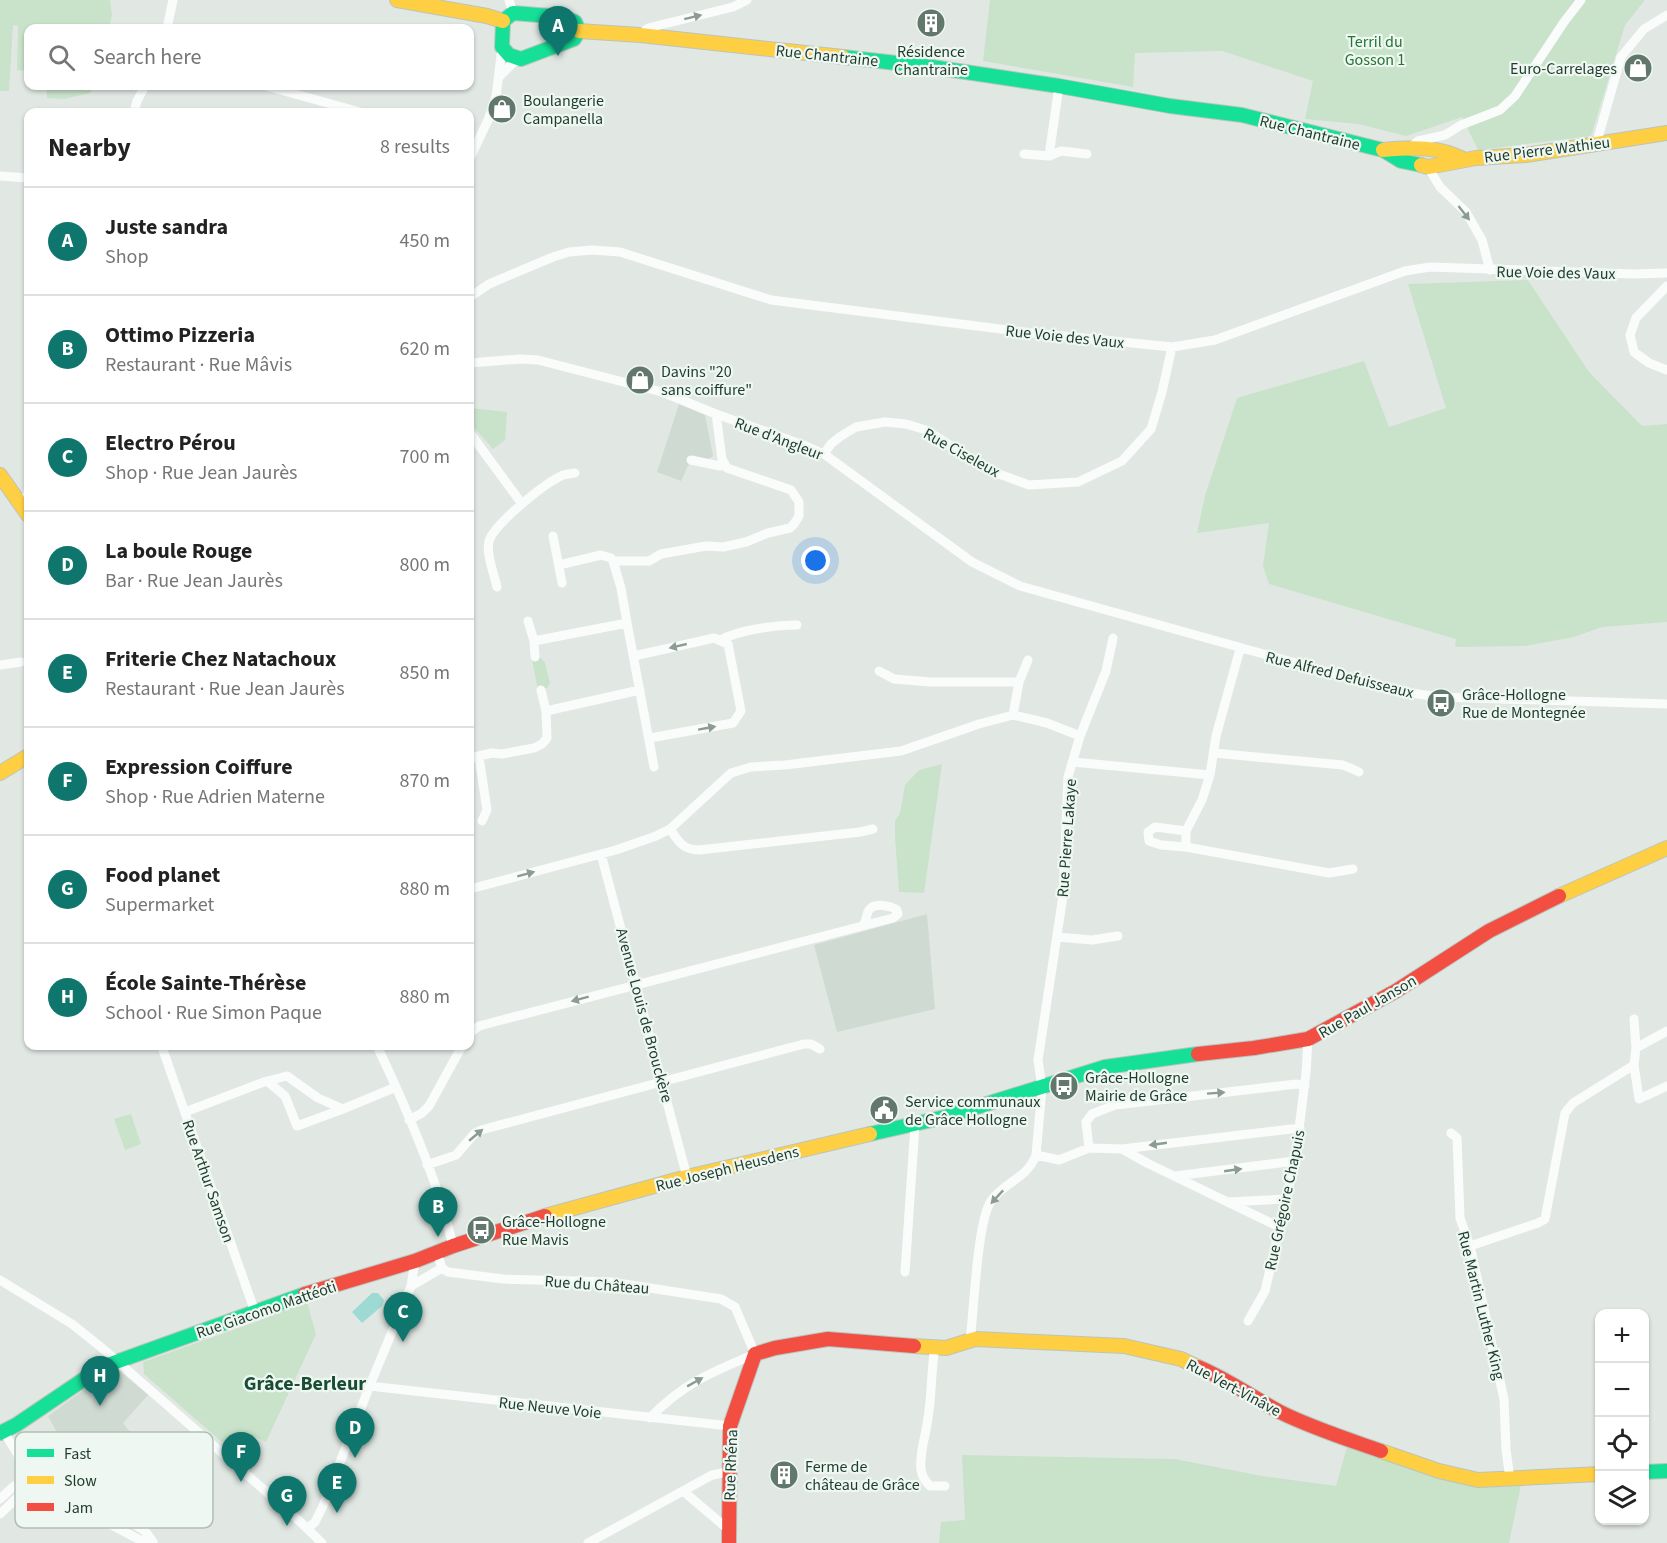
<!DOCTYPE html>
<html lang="en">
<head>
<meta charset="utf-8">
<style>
  body { margin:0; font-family:"Source Sans 3",sans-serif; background:#f2f2f2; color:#222 }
  .controls { position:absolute; right:18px; bottom:18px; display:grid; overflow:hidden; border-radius:12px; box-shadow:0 2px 4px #0004 }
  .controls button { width:54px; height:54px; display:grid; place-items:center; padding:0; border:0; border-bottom:2px solid #e0e0e0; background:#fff; color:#222; font:30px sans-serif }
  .you { position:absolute; left:816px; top:561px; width:21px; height:21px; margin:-15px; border:4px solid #fff; border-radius:50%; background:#1a73e8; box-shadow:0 0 0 9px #1a73e833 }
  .badge { display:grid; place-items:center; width:39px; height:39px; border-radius:50%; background:#0f766e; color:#fff; font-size:20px; font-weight:700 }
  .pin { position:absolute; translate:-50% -50px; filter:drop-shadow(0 2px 3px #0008) }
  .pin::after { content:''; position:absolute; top:32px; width:21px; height:18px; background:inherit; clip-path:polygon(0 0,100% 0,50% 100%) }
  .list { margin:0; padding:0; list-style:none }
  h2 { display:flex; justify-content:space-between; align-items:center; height:78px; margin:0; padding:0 24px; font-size:26px }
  h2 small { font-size:20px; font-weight:400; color:#767676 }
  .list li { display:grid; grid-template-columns:39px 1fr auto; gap:18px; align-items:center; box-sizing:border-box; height:108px; padding:0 24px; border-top:2px solid #e0e0e0 }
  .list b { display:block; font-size:22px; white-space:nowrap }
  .list p { margin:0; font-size:20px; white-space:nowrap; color:#767676 }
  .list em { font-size:20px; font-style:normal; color:#767676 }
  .icon { flex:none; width:33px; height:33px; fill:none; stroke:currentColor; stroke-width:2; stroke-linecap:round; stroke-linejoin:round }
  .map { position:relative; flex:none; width:1667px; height:1543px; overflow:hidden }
  .search { position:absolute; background:#fff; box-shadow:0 2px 4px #0004; left:24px; top:24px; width:450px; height:66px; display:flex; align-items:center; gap:15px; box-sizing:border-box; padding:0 21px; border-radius:12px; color:#767676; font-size:22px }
  .panel { position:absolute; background:#fff; box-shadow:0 2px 4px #0004; left:24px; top:108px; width:450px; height:942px; border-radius:12px }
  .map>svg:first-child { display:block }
</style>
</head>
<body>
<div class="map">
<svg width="1667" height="1543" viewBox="0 0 1667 1543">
  <rect width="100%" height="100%" fill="#e1e8e3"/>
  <path fill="#cedad2" d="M679,404l26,11 8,41 -8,5 -13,-4 -11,24 -24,-9z
    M927,914l8,95 -98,23 -23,-87z
    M115,1367l33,28 -25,28 7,9 -24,24 -45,-16 -13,-24z"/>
  <path fill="#c9e2ca" d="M0,0h110l2,15 -3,13h-81v43l-11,-1 1,-44 -5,-1 -4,66h-9z
    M990,0h655l-20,25 -34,111 -113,14 -16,-33 -56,19 -48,-12 -53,-5 8,-38 -91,-30 -87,2 -2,34 -150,-26z
    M46,86h47l-3,7 -26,6 -17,-1z
    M1528,280l61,92 53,54 25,-2v198l-65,5 -28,10 -49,9 -70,1 1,-8 -187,-55 -6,-18 6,-43 -72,10 8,-37 32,-98 127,-37 25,66 57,-19 -38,-124z
    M470,408l37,4 -2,28 -12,9 -23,-26z
    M541,658l4,5 5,20 -3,5 -9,2 -6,-30z
    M942,764l-18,129 -25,-1 -4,-54v-17l5,-8 5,-28 14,-15z
    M131,1114l10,30 -16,6 -11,-31z
    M307,1302l9,32 -50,108 -19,-9 -15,18 -88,-77 -1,-12 118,-42 33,-16z
    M1347,1447l91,26 72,8 11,4 -12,58h-570l2,-21 24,-2 -3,-65 213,4 87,17 74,10z"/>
  <path fill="#9edad4" d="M372,1293h6l6,7 -2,6 -20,17 -10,-11z"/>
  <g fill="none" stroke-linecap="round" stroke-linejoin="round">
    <g stroke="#bac5be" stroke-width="16">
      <path id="fast" d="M513,13l50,4 12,5 4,9 -5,8 -53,20 -12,-4 -7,-8 1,-26z
        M843,57l89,10 127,19 111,20 72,9 141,35 18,11 20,4
        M870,1134l75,-17 160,-50 93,-13
        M0,1433l16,-8 86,-58 203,-73
        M1644,1472l23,-1"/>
    </g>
    <g stroke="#bac5be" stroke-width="16">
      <path id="slow" d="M397,0l90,16 16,5
        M579,31l61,4 203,22
        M1383,150c28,-3 57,-4 82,10
        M1421,165l7,2 48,-9 50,-3 141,-22
        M0,475l28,40
        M0,773l28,-17
        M1559,896l108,-48
        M545,1216l142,-39 183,-43
        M914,1346l32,2 29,-9 149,7 57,13 17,8
        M1381,1451l58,20 39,9 122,-6"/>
    </g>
    <g stroke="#bac5be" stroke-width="16">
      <path id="jam" d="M1198,1054l56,-6 54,-9 88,-48 93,-60 70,-35
        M305,1294l110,-33 38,-15 92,-30
        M1198,1367c29,12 54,30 82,45 32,16 67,27 101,39
        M729,1543l1,-117 25,-72 20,-6 53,-9 86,7"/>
    </g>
    <path stroke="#fafcfb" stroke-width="9" d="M509,0l4,13
      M167,28l6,-28
      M640,35l8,-7 85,-21 14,-7
      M499,77l14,-14 8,-4
      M266,86l94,26
      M134,112l3,-11 8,-15
      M1596,145l25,-88 23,-28 23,-14
      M1411,147l7,-6 27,-6 16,-10 39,-15 15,-14 49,-74 17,-22
      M1024,154l25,2 10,-70
      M1049,156l12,-5 26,3
      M470,158l18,-38 8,-23 6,-50
      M1428,167l12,20 26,25 16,28 8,30
      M0,176l28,2
      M1667,286l-31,32 -6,17 4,17 15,11 18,7
      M470,297l19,-13 64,-27 16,-5 23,-2 28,2 151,48 253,32 148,15 43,-7 190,-69 25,-4 204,7 33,-1
      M470,363l50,-4 18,1 124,32 54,22 90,32 18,8 148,108 48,24 376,105 43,6 228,7
      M470,433l52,71
      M824,454l7,-10 10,-8 15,-9 29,-5 21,2 20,6 65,41 38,14 49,-3 44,-21 29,-32 11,-37 10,-45
      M691,460l29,6 5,-1
      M22,505l6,-13
      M553,536l9,47
      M613,561h36l12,-7 45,-8 17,1 23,-5 22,-9 22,-5 4,-4 5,-8v-14l-8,-12 -64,-22 -5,-9 -6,-45
      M613,561l8,27 6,35 27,144
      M559,565l42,-10 10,3 2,3
      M497,587c-3,-14 -11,-32 -8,-46 5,-17 55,-57 72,-65 4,-2 10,-2 14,-3
      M528,621l6,20 1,16
      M721,640c17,-10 55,-15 76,-15
      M534,641l93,-18
      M634,656l80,-18 14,6 13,67 -8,12 -83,15
      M0,665l21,-3
      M879,671l15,8 36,3h89
      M546,711l94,-21
      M1013,715l6,-33 9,-22
      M1214,753l129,12 16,7
      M479,757l8,53 -5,11
      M470,758l22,-5 10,1 32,-6 8,-4 5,-6 -1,-27 -5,-21
      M1073,762l137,13
      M670,829c8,12 13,21 29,21l161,-18 13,-3
      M1186,831v16l-25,-2 -12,-4 -1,-9 7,-5 31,4 16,-31 8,-25 6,-39 24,-87
      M1186,847l143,26 24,-4
      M601,854l86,323
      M470,889l146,-39 40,-14 14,-7 61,-56 20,-6 34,-2 116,-14 78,-27 34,-9 34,8 33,13
      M1057,937l35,3 26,-4
      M1634,1019l2,29 -2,17 5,34 28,-13
      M470,1033l9,-7 414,-108 5,-4 -1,-4c-6,-4 -22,-8 -28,0 -3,4 -2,10 -5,14
      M377,1046c29,61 61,134 76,200
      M1636,1048l31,-17
      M163,1050l92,262
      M267,1081l18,15 12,30 46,-17
      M185,1112l79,-30 23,-6 31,22 25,11 53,-22
      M409,1120l13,-7 7,-7 33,-60
      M1451,1133l6,5 3,80 10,28 34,153 2,51 4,29
      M1089,1148l-3,-26 6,-8 23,-9 182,-21 8,2
      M1122,1149l178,-21
      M1036,1155l23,5 30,-12 33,1 25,14 132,64
      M427,1165l29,-10 19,-22 6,-3 323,-86h7l9,5
      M1175,1176l120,-15
      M1228,1202l58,-3
      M1470,1246l68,-23 7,-4 20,-106 8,-10 61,-38
      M437,1253l5,15 6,4 55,7 108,3 110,17 14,8 20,47c-43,18 -73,30 -105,64
      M905,1272l10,-147
      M0,1280l72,44 30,24 191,167 29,28
      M411,1286l31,-18
      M1248,1321l17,-30 30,-130 11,-88 2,-34
      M970,1341c4,-30 7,-119 21,-140 13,-19 36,-22 45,-46l6,-67 -4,-28 25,-164 5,-119 12,-41 26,-65 7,-33
      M935,1347c-4,23 -3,47 -7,71 -2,18 -9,34 -7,52 1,7 4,11 9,16h15
      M370,1385l8,2 352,39
      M4,1432l25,41 14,16 97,51 9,-1
      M39,1483l9,-2 5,2 82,42 10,6 8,11
      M683,1491l46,39
      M0,1499l14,-13 10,-2 8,-7
      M0,1514l21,-20 3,-10
      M308,1528l7,-6 8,-16 47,-121 41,-99 4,-25
      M588,1543l124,-68 16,-3"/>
    <use href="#fast" stroke="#16e098" stroke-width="14"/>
    <use href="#slow" stroke="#ffcf43" stroke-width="14"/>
    <use href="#jam" stroke="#f24e42" stroke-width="14"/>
  </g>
  <defs><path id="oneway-solid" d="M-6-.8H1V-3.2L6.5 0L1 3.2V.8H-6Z" transform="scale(1.5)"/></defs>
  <g fill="#8c9c94">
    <use href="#oneway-solid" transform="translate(693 17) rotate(-14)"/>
    <use href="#oneway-solid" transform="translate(1464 213) rotate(52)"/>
    <use href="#oneway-solid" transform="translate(678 646) rotate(167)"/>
    <use href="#oneway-solid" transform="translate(707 728) rotate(-10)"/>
    <use href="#oneway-solid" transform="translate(526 874) rotate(-15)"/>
    <use href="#oneway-solid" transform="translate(580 999) rotate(165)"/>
    <use href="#oneway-solid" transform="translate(1216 1093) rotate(-4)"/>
    <use href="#oneway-solid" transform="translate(476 1135) rotate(-40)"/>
    <use href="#oneway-solid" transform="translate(1158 1144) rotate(172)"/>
    <use href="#oneway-solid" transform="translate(1233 1170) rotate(-8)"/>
    <use href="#oneway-solid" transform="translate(997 1197) rotate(133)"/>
    <use href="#oneway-solid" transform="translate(695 1382) rotate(-29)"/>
  </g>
  <defs>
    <g id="building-disc" transform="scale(1.5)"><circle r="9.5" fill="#62786d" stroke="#eef7f1"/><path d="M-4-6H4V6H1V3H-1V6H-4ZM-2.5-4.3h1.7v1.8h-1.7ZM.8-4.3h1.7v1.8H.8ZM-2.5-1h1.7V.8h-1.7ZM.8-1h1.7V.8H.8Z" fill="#fff"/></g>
    <g id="shop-disc" transform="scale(1.5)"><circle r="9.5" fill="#62786d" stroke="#eef7f1"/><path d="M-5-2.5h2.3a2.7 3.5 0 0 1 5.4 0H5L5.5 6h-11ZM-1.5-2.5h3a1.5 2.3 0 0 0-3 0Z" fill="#fff"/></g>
    <g id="bus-disc" transform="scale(1.5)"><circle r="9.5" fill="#62786d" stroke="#eef7f1"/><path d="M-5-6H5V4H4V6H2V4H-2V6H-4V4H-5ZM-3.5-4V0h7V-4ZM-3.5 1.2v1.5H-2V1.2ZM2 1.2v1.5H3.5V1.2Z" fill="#fff"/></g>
    <g id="civic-disc" transform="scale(1.5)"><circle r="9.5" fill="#62786d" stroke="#eef7f1"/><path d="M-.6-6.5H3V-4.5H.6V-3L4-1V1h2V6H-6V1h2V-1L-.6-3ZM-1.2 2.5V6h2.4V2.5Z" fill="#fff"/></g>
  </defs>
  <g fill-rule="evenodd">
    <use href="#building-disc" x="931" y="23"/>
    <use href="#shop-disc" x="1638" y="68"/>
    <use href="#shop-disc" x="502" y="109"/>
    <use href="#shop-disc" x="640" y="380"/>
    <use href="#bus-disc" x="1441" y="703"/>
    <use href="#bus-disc" x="1064" y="1086"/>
    <use href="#civic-disc" x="884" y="1110"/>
    <use href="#bus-disc" x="481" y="1230"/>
    <use href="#building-disc" x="784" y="1475"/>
  </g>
  <g text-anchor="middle" stroke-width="4.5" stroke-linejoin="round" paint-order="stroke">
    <g font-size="16" fill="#267532" stroke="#eef7f1">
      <text x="1375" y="47">Terril du<tspan x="1375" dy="18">Gosson 1</tspan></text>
    </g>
    <g font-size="16" fill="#1e3b2d" stroke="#eef7f1" text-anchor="start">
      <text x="931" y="57" text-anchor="middle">Résidence<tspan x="931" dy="18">Chantraine</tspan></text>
      <text x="1617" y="74" text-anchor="end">Euro-Carrelages</text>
      <text x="523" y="106">Boulangerie<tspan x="523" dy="18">Campanella</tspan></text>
      <text x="661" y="377">Davins "20<tspan x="661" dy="18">sans coiffure"</tspan></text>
      <text x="1462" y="700">Grâce-Hollogne<tspan x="1462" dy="18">Rue de Montegnée</tspan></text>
      <text x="1085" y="1083">Grâce-Hollogne<tspan x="1085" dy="18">Mairie de Grâce</tspan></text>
      <text x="905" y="1107">Service communaux<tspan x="905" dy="18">de Grâce Hollogne</tspan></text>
      <text x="502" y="1227">Grâce-Hollogne<tspan x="502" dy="18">Rue Mavis</tspan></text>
      <text x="805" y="1472">Ferme de<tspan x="805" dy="18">château de Grâce</tspan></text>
    </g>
    <g font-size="16" fill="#1e3b2d" stroke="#eef7f1">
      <text transform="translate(827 55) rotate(6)" y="6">Rue Chantraine</text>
      <text transform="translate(1310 132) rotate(14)" y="6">Rue Chantraine</text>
      <text transform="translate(1547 149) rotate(-7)" y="6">Rue Pierre Wathieu</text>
      <text transform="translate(1556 272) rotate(1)" y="6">Rue Voie des Vaux</text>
      <text transform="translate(1065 336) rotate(6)" y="6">Rue Voie des Vaux</text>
      <text transform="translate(779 438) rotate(21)" y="6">Rue d'Angleur</text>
      <text transform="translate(962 452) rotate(29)" y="6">Rue Ciseleux</text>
      <text transform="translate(1340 674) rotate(14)" y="6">Rue Alfred Defuisseaux</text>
      <text transform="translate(1066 838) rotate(-86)" y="6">Rue Pierre Lakaye</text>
      <text transform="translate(1367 1006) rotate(-30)" y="6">Rue Paul Janson</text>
      <text transform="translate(645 1015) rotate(75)" y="6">Avenue Louis de Brouckère</text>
      <text transform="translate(727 1168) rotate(-14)" y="6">Rue Joseph Heusdens</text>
      <text transform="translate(209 1181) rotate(71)" y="6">Rue Arthur Samson</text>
      <text transform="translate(1284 1200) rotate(-78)" y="6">Rue Grégoire Chapuis</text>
      <text transform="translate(597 1284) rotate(4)" y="6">Rue du Château</text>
      <text transform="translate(1482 1305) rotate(76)" y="6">Rue Martin Luther King</text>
      <text transform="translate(266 1309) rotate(-19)" y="6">Rue Giacomo Mattéoti</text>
      <text transform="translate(1234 1387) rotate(28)" y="6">Rue Vert-Vinâve</text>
      <text transform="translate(550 1407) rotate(6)" y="6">Rue Neuve Voie</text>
      <text transform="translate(730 1465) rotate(-88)" y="6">Rue Rhéna</text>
    </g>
    <g font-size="20" font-weight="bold" fill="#194e35" stroke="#eef7f1">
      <text x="305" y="1390">Grâce-Berleur</text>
    </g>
  </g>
  <rect x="15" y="1432" width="198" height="96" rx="9" fill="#eef7f1" stroke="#b0bfb6" stroke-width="1.5"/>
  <rect x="27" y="1449" width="27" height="8" fill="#16e098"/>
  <rect x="27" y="1476" width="27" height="8" fill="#ffcf43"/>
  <rect x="27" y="1503" width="27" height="8" fill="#f24e42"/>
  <g font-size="16" fill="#1e3b2d">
    <text x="64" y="1459">Fast</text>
    <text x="64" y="1486">Slow</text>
    <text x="64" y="1513">Jam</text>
  </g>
</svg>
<div class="controls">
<button>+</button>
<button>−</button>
<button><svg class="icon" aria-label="locate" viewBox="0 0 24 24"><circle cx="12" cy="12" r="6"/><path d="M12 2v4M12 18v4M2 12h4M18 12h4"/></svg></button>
<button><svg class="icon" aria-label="layers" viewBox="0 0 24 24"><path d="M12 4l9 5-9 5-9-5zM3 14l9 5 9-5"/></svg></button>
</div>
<div class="you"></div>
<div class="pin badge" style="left:558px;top:56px">A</div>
<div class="pin badge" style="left:438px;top:1237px">B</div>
<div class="pin badge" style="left:403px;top:1342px">C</div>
<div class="pin badge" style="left:355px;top:1458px">D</div>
<div class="pin badge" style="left:337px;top:1513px">E</div>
<div class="pin badge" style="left:241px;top:1482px">F</div>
<div class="pin badge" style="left:287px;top:1526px">G</div>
<div class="pin badge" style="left:100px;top:1406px">H</div>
<div class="search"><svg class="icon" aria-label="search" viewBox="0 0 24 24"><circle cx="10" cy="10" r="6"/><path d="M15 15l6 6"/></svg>Search here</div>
<section class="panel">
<h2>Nearby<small>8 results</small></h2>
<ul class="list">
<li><span class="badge">A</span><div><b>Juste sandra</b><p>Shop</p></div><em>450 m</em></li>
<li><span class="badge">B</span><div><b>Ottimo Pizzeria</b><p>Restaurant · Rue Mâvis</p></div><em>620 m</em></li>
<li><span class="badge">C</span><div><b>Electro Pérou</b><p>Shop · Rue Jean Jaurès</p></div><em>700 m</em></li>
<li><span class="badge">D</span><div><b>La boule Rouge</b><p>Bar · Rue Jean Jaurès</p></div><em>800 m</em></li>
<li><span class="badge">E</span><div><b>Friterie Chez Natachoux</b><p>Restaurant · Rue Jean Jaurès</p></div><em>850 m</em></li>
<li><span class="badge">F</span><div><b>Expression Coiffure</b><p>Shop · Rue Adrien Materne</p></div><em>870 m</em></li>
<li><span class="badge">G</span><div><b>Food planet</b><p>Supermarket</p></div><em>880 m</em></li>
<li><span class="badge">H</span><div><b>École Sainte-Thérèse</b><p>School · Rue Simon Paque</p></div><em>880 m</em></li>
</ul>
</section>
</div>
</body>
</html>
